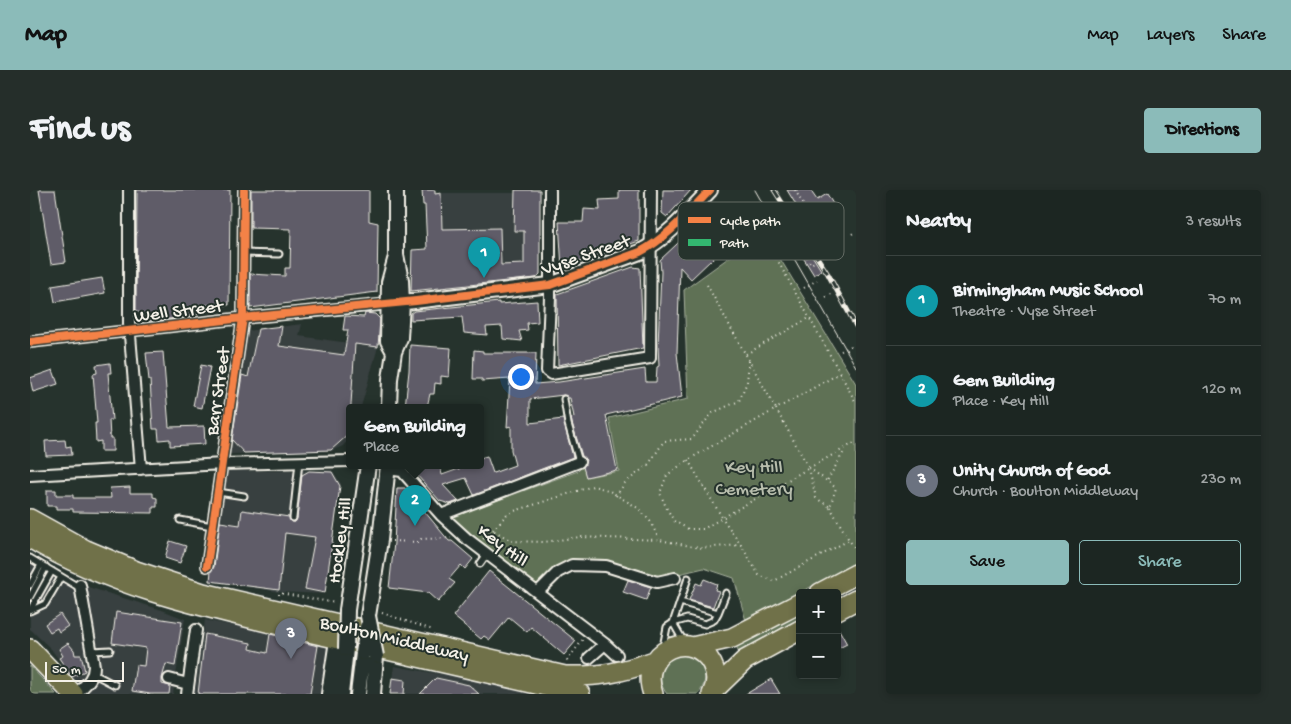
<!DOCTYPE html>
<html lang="en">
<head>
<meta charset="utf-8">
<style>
  body { margin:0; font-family:"Gochi Hand",sans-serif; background:#252e2a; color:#f1f3f6 }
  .controls { position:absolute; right:15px; bottom:15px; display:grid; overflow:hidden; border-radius:5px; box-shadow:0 2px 8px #0003 }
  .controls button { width:45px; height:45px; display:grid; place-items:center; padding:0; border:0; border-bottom:1px solid #3a4340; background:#1c2622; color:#f1f3f6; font:25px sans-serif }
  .scale { position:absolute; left:15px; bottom:12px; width:79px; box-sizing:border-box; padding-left:5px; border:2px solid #f4f1e8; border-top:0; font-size:14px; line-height:18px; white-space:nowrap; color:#f4f1e8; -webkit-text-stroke:4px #26332d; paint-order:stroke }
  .you { position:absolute; left:490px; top:186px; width:18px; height:18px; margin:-12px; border:4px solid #fff; border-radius:50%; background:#1a73e8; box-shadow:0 0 0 8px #1a73e833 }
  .badge { display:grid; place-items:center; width:32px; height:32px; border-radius:50%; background:#8bbbb9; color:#fff; font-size:16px; font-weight:700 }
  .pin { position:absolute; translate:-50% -41px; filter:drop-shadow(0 1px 2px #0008) }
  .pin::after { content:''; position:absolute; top:26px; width:18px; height:15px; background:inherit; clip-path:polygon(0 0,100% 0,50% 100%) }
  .popup { position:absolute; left:316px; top:214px; width:138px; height:65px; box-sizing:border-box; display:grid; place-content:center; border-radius:5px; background:#1c2622; filter:drop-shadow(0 1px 4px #0005); font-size:16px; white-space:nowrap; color:#a0a5a5 }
  .popup b { font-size:19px; color:#f1f3f6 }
  .popup::after { content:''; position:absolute; left:50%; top:100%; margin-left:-10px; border:10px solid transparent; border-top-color:#1c2622 }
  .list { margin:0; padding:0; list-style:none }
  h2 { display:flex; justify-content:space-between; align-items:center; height:65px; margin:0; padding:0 20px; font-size:21px }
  h2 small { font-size:16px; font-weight:400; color:#a0a5a5 }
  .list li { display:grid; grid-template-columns:32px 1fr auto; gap:15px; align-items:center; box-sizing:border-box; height:90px; padding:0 20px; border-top:1px solid #3a4340 }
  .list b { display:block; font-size:19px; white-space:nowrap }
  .list p { margin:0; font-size:16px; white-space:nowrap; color:#a0a5a5 }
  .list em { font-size:16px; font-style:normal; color:#a0a5a5 }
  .actions { display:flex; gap:10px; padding:15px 20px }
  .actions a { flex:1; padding:11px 0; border:1px solid #8bbbb9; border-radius:5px; text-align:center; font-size:18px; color:#8bbbb9 }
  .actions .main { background:#8bbbb9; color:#111 }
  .map { position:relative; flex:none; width:826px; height:504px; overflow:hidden; border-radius:5px }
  header { display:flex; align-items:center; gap:30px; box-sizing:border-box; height:70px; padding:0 25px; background:#8bbbb9; color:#111 }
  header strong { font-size:24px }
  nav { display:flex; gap:28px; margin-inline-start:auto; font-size:18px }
  .intro { display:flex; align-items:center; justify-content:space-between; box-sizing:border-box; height:120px; padding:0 30px }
  h1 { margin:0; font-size:35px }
  .button { padding:12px 22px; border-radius:5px; background:#8bbbb9; color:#111; font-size:18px; font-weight:700 }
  main { display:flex; gap:30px; padding:0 30px }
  aside { flex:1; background:#1c2622; border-radius:5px; box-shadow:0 2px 8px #0003 }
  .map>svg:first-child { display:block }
</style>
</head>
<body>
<header>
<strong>Map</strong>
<nav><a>Map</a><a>Layers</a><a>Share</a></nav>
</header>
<div class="intro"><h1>Find us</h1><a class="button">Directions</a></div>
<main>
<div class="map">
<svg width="826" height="504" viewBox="0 0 826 504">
  <rect width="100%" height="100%" fill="#26332d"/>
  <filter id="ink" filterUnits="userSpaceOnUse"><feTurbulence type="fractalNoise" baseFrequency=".02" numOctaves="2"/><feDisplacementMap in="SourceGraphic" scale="10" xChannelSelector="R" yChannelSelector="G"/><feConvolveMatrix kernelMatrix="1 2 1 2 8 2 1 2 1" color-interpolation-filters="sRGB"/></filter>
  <g filter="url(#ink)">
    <path fill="#373f3f" d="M411,3h99v81l-5,4 -12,3 -1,-17 -21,1 -24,-17 2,36 -24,3 -2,-38h-10z
      M272,134l-3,12 79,11 -17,60h-11v31l-7,8 -12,5 -101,3 17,-123z
      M302,280l9,14 -16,110 -45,-2 -71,-11 16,-110z
      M0,364l58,33 74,23 23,9 -12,75h-89l-33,-45 -21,-20z
      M175,430l123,24 -6,50h-128z
      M364,476l116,20 26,8h-146z"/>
    <path fill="#5e7154" stroke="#a9b19e" d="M726,29l100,165v179l-110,58 -12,-43 -30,-10 -47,11 -53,-18 -39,2 -29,23 -85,-69 127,-46 5,-5 3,11 33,-6 -10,-53 79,-19 -4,-109 58,-42 1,-21z
      M770,421v10l-60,33 -5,-8z
      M651,465c20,2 32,22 17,39h-31c-13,-16 -5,-34 14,-39z
      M0,476l25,27 1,1h-26z"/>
    <path fill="#5e5c68" stroke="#f4f1e8" d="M9,0h16l11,72 -15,2z
      M107,0h93l-1,115h-30v9l-21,4 -29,3 -13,-11z
      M221,0h118v31l9,2 -1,69 -127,16v-34l35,2v-8h5l1,-39 -40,-1z
      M392,0h13v4l6,-1 1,36 58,-1 1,37 23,-1v-33h-10l1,-41h25v84l-4,4 -125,13 1,-41 15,-1 -2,-44h-2z
      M589,0h20v51l-77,27 -3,-46h24l1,-13 16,1 -1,-10 20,-1z
      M633,0h28l-24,27 -5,-4z
      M757,0h23l7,10 10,-6 6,10 -9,6 2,4 -20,14 -5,10 20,32 -7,5 -28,-45 11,-7 4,-10z
      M680,23l20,22 -3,3 4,3 -40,38 -11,-12 -3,86 5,44 -76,18 11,55 -31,7 -3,-10 3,-7 -4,-4 -10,-33 -1,-5 3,-1 -4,-19h-2l-4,-3 -34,4v24l33,-4 10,38 -99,38 -8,-17 -23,7 15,16 -8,3 -10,-3 -32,-36h32l2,10 28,-10h10v-7l7,-2 6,17 22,-8 -4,-15v-24l-4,1 3,-48 -28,2v-2h-9l1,-29 9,1v2h53l-1,31 24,-2 86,-13 1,13h10l1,-15 2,-1 -1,-20 3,-74 -1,-12z
      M603,77l7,1 3,80 -85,17 -1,-71z
      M72,88l3,15 -50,9 -3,-16z
      M507,111l1,21 -11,1 1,7 -9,1 3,10 -19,-2 -1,-13 -16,1 1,8 -23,-2 -2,-16 -51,3v-7l3,-2 85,-9v2z
      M335,123l10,1 5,5 -2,28 -23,-3 -6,90 -18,16 -87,3 -12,-13 10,-65 6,2 10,-48 24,-3 -3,20 65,9 4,-25h-5l2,-14 19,1z
      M380,155l41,3 -2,29 -8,-1v8l-6,-1 -1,11h-4l-3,13h-22l4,-36z
      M133,162l6,75 35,-1 1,18 -35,2v-7l-11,1 -1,-11h-5l-3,-49h-1l-3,-27z
      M80,173l1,10h-3l4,47h-3l1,18h3v13h-12v-10l-5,1 -1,-19h2l-4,-49 4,-1 -1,-8z
      M171,175l9,2 -8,41 -9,-2z
      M23,180l5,14 -25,8 -3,-14z
      M35,250l1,7 5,-1 1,9 -26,1 -1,-15z
      M279,281l23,1 8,14 -15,107 -20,-4 10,-52 -30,-4 -6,57 -69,-9 1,-10 3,-4 6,-45 20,3 2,-15 47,7 2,5h4l2,-4 5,-43z
      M100,297v6h23v4l4,1v9h-4v6l-80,-1v-3h-17v-3h-9v-16h9v5h17v3h38l-1,-10z
      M367,298h8l44,53h3l21,18 -8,10 -4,-4 -12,14 6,4 -17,19 -10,-9 -39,-5 5,-45z
      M140,351l16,5 -6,17 -15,-5z
      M459,381l87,70 -12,14 -33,-28 -4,5 -18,-15 -19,23 -6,-4 -3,3 -28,-23z
      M674,389l13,5 -2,6 4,1 -6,16 -24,-7 7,-17 5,2z
      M598,390l23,7 -5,13 -23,-8z
      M86,422l66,10 -7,44 -9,-2 -4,14v6l8,2 -1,8h-19l-18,-3 4,-26 8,1 2,-18 -34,-5z
      M30,424l8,12 -9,6 -2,-4 -7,4 -5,-8z
      M807,436l10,18 -10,5z
      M175,444l46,9 -1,6 17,4 3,-19 48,12 -8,48h-112z
      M38,453l6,7 1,5h6l4,16 -13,6 -13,-19 4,-2 -4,-7z
      M362,488l13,2 -1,14h-14z
      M406,488l33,7 10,9h-59z
      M741,489l9,15h-34z"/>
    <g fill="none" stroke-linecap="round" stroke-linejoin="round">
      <g stroke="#f4f1e8" stroke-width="9">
        <path id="lane" d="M213,63l36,1
          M534,209l4,25 11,38
          M188,302l26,4
          M263,328l6,-56
          M150,330l32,6
          M0,368l50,30
          M450,374l7,-10
          M0,395l11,-20
          M0,407l16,-30
          M0,420l22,-39
          M0,421l15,-7 16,-27
          M688,423l8,-20
          M643,433l14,-4 18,5 9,-4 4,-7 -38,-11
          M643,433l15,-45
          M633,457l4,-20 6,-4 11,19
          M62,461l18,-1
          M64,484l21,11"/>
      </g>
      <g stroke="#f4f1e8" stroke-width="14">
        <path id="street" d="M99,0v133l12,146
          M520,0v107l-3,74 4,3 99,-16 1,-168
          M0,152l213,-24 146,-14
          M357,279l15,2 39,44 25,23 139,106 -16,14
          M0,285l192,-11 128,-3
          M411,325l138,-53
          M177,376l36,-248 1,-128
          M508,402l20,-20 14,-7 34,1 51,16 18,-4
          M575,454l12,11
          M139,489l19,5
          M46,504c9,-9 18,-15 18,-28l-14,-81
          M157,504l9,-64"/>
      </g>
      <g stroke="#f4f1e8" stroke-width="18">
        <path id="secondary" d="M359,114l161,-19 90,-33c27,-14 49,-40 70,-62
          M364,162l-6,-11 1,-59 6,-22
          M359,217l1,-28 4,-27 6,-14 2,-35 -1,-23 -5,-25v-65
          M317,420l21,-145
          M338,426l12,-76 8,-75
          M299,504l7,-47
          M311,504l5,-45
          M328,504l5,-41
          M343,504l3,-38"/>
      </g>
      <g stroke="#f4f1e8" stroke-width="22">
        <path id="highway" d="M0,329l56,31 50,21 67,22 362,83c34,1 58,-4 89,-15
          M0,348c86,52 187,72 283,95 89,20 178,41 267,61
          M790,403l36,-19
          M807,420l19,-10
          M662,457l40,-9 68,-35
          M0,459l43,45
          M684,500l31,-30 55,-30
          M623,504c-16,-44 40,-67 59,-30 5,10 5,21 0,30"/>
      </g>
      <path stroke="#f4f1e8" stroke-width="2" stroke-dasharray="1 4" stroke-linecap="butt" d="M765,0l13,23 10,-8
        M777,27l13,4
        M780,27l6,-4 17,31
        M822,44l4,-3
        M766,50l15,24 3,-2
        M739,55l71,128
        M677,95l69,124 64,-36 16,30
        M774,98l13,-8
        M796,107l7,-4
        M811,161l12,-6
        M716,164l63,-36
        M746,219l33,59 -106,61h-15l-14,-8 -8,-14 -6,-14 7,-18 21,-15z
        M658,270l35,59 18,26
        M779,278l7,30 14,9 6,-19 -9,-7 18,-31
        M779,278l47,-26
        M779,278l18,13
        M586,306l9,-13 24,-19 15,-23 28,-2 20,-26 27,-12 8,-19 2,-21
        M800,317l19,33
        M463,340l15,-17 85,-27 15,4 30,18 12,13 9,18
        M453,349l10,-9 19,11 32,1 36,-5 80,3 40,8 41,-3 18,30 15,6 75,-41 7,10
        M362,351l26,1 3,-3 30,-1
        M249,405v-2l57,10
        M352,423l51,17
        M537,471l16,-22"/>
      <use href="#lane" stroke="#26332d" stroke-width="5"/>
      <use href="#street" stroke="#26332d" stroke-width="10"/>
      <use href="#secondary" stroke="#26332d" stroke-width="14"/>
      <use href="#highway" stroke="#6f714a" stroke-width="19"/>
      <path stroke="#f4f1e8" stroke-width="1" d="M725,0l101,177"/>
      <g stroke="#f4f1e8" stroke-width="5">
        <path id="rail" d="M744,0l54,84 28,52"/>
      </g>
      <use href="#rail" stroke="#26332d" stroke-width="3" stroke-dasharray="9" stroke-linecap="butt"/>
      <g stroke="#f4f1e8" stroke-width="18" stroke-linecap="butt">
        <path id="secondary-bridge" d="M338,426l8,40
          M316,459l1,-39
          M333,463l4,-26"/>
      </g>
      <path stroke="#f4f1e8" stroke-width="2" stroke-dasharray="1 4" stroke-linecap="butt" d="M766,50l12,-27"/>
      <use href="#secondary-bridge" stroke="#26332d" stroke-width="14"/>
      <path stroke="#33b770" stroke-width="6" stroke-dasharray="12 6" stroke-linecap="butt" d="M761,43l5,7"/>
      <g stroke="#26332d" stroke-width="11">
        <path id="cycleway" d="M0,152l213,-24 173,-17 134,-16 90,-33c27,-14 49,-40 70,-62
          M177,376l36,-248 1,-128"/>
      </g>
      <use href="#cycleway" stroke="#f48246" stroke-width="8"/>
    </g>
  </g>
  <g text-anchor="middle" stroke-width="4" stroke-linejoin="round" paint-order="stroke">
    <g font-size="19" fill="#f4f1e8" stroke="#26332d">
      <text transform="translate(555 63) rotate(-19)" y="7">Vyse Street</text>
      <text transform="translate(148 119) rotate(-7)" y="7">Well Street</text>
      <text transform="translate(186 201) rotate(-82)" y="7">Barr Street</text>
      <text transform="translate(308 350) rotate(-82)" y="7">Hockley Hill</text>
      <text transform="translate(474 354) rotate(37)" y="7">Key Hill</text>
      <text transform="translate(365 447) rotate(13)" y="7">Boulton Middleway</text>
    </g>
    <g font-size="19" fill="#b8bead" stroke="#26332d">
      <text x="724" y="282">Key Hill<tspan x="724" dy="22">Cemetery</tspan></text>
    </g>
  </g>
  <rect x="648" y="12" width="166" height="58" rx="8" fill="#26332d" stroke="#646c65" stroke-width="1"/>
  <rect x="658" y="27" width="23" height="6" fill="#f48246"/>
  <rect x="658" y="49" width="23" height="7" fill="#33b770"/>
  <g font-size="14" fill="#f4f1e8">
    <text x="690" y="35">Cycle path</text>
    <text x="690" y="57">Path</text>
  </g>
</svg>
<div class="controls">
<button>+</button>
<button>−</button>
</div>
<div class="scale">50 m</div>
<div class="you"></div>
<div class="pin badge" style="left:454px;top:88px;background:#0f9aa8">1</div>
<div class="pin badge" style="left:385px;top:336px;background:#0f9aa8">2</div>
<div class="popup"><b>Gem Building</b>Place</div>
<div class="pin badge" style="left:261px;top:469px;background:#6b7280">3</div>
</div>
<aside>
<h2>Nearby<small>3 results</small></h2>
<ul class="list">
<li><span class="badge" style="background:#0f9aa8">1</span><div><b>Birmingham Music School</b><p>Theatre · Vyse Street</p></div><em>70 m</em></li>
<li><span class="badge" style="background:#0f9aa8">2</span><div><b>Gem Building</b><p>Place · Key Hill</p></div><em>120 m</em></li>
<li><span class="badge" style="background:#6b7280">3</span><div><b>Unity Church of God</b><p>Church · Boulton Middleway</p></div><em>230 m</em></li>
</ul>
<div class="actions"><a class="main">Save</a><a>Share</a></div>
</aside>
</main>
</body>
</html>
